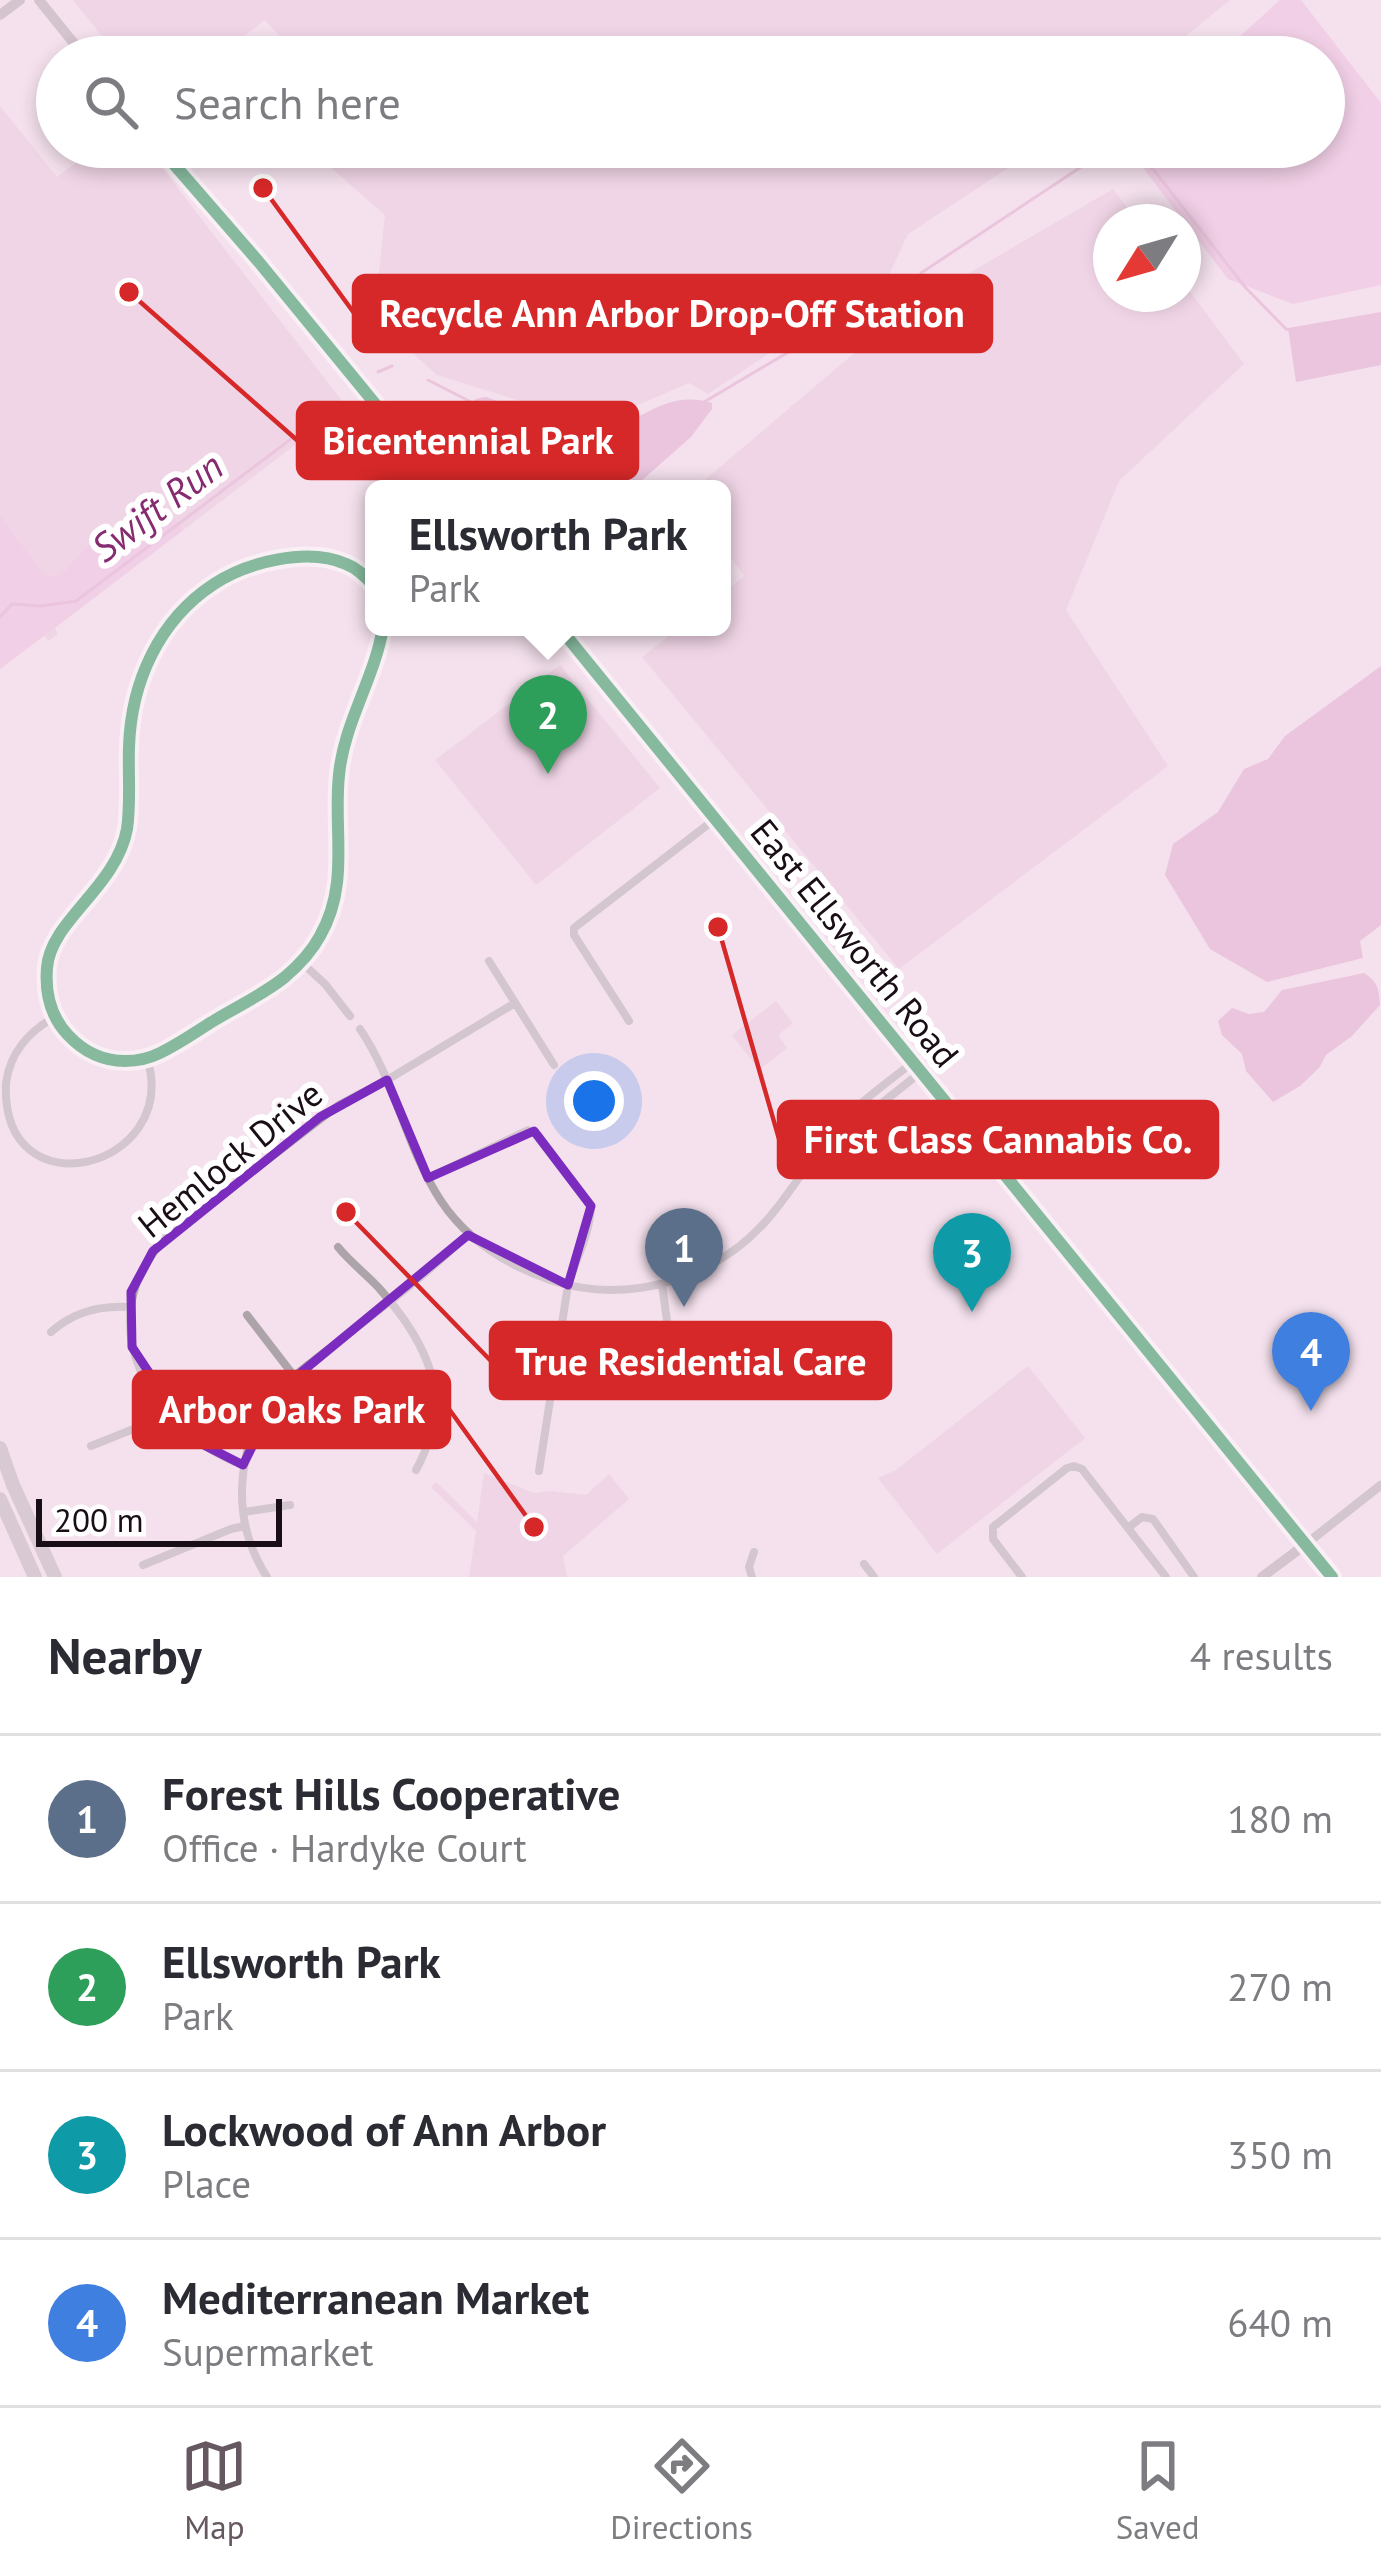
<!DOCTYPE html>
<html lang="en">
<head>
<meta charset="utf-8">
<style>
  body { margin:0; font-family:"PT Sans",sans-serif; background:#f2f2f3; color:#2b2b33 }
  .compass { position:absolute; left:1093px; top:204px; width:108px; height:108px; border-radius:50%; background:#fff; box-shadow:0 6px 18px #0003; rotate:233deg }
  .scale { position:absolute; left:36px; bottom:30px; width:246px; box-sizing:border-box; padding-left:12px; border:6px solid #190e16; border-top:0; font-size:33px; line-height:42px; white-space:nowrap; color:#190e16; -webkit-text-stroke:9px #fff; paint-order:stroke }
  .you { position:absolute; left:594px; top:1101px; width:42px; height:42px; margin:-30px; border:9px solid #fff; border-radius:50%; background:#1a73e8; box-shadow:0 0 0 18px #1a73e833 }
  .badge { display:grid; place-items:center; width:78px; height:78px; border-radius:50%; background:#665861; color:#fff; font-size:39px; font-weight:700 }
  .pin { position:absolute; translate:-50% -99px; filter:drop-shadow(0 3px 6px #0008) }
  .pin::after { content:''; position:absolute; top:63px; width:42px; height:36px; background:inherit; clip-path:polygon(0 0,100% 0,50% 100%) }
  .popup { position:absolute; left:365px; top:480px; width:366px; height:156px; box-sizing:border-box; display:grid; place-content:center; border-radius:18px; background:#fff; filter:drop-shadow(0 3px 9px #0005); font-size:39px; white-space:nowrap; color:#7c7c81 }
  .popup b { font-size:45px; color:#2b2b33 }
  .popup::after { content:''; position:absolute; left:50%; top:100%; margin-left:-24px; border:24px solid transparent; border-top-color:#fff }
  .list { margin:0; padding:0; list-style:none }
  h2 { display:flex; justify-content:space-between; align-items:center; height:156px; margin:0; padding:0 48px; font-size:51px }
  h2 small { font-size:39px; font-weight:400; color:#7c7c81 }
  .list li { display:grid; grid-template-columns:78px 1fr auto; gap:36px; align-items:center; box-sizing:border-box; height:168px; padding:0 48px; border-top:3px solid #e1e1e2 }
  .list b { display:block; font-size:45px; white-space:nowrap }
  .list p { margin:0; font-size:39px; white-space:nowrap; color:#7c7c81 }
  .list em { font-size:39px; font-style:normal; color:#7c7c81 }
  .icon { flex:none; width:66px; height:66px; fill:none; stroke:currentColor; stroke-width:2; stroke-linecap:round; stroke-linejoin:round }
  .map { position:relative; flex:none; width:1381px; height:1577px; overflow:hidden }
  .search { position:absolute; background:#fff; box-shadow:0 6px 18px #0003; left:36px; right:36px; top:36px; height:132px; display:flex; align-items:center; gap:30px; box-sizing:border-box; padding:0 42px; border-radius:66px; color:#7c7c81; font-size:45px }
  .sheet { height:828px; background:#fff }
  nav { display:flex; justify-content:space-around; align-items:center; box-sizing:border-box; height:168px; border-top:3px solid #e1e1e2; background:#fff; font-size:33px; color:#7c7c81 }
  nav a { display:grid; justify-items:center; gap:6px }
  nav .on { color:#665861 }
  .map>svg:first-child { display:block }
</style>
</head>
<body>
<div class="map">
<svg width="1381" height="1577" viewBox="0 0 1381 1577">
  <rect width="100%" height="100%" fill="#f4e1ed"/>
  <path fill="#eac6dd" d="M73,0h1157l-70,57h-862l-33,-37 -48,37h-98z
    M0,106l57,71 40,-30h49l200,259 -291,222 3,6 -9,7 -5,-5 -44,33z
    M307,147h733l-132,87 -18,39 -182,121 -19,-11 -95,41 -157,-49 -63,-56 11,-104z
    M1113,189l25,33h-27v72h72v-12l61,82 -125,117 -53,129 102,156 -269,203 -257,-312 38,-30h42v-33l22,-18 -22,-30v-57h-28l210,-178z
    M560,665l100,123 -124,97 -101,-125z
    M776,1001l17,22 -15,12 9,13 -28,22 -27,-35z
    M1028,1366l57,72 -148,116 -59,-76 18,-8z
    M484,1473l50,20 16,-2 36,4 23,-21 20,25 -66,57 4,21h-98l7,-46 -45,-44 5,-5 41,40z"/>
  <path fill="#eeb9dd" d="M1280,0h21l80,103v182l-88,19 -65,-25 -101,-132h197v-90h-107z
    M150,489l33,41 -183,139v-155l41,58 12,5 13,-7 21,-24 28,-12 19,-25 -1,-6z"/>
  <path fill="#dea2cb" d="M1381,312v53l-85,17 -8,-54z
    M486,397c29,10 90,37 119,32 41,-8 60,-40 107,-26v6l-21,28 -59,52h-98l-44,-56 -24,-21c4,-11 9,-14 20,-15z
    M1381,666v259l-21,16 3,17 -96,24 -57,-33 -45,-74 8,-31 45,-32 26,-43 24,-10 17,-23z
    M1364,973c14,9 15,16 16,32l-28,31 -26,19 -7,13 -19,18 -27,16 -27,-31 -4,-17 -20,-19 -4,-14 14,-13 17,6 15,-2 18,-22z"/>
  <g fill="none" stroke-linecap="round" stroke-linejoin="round">
    <path stroke="#dea2cb" stroke-width="3" d="M921,273l166,-110 19,-7 16,-2 31,15 92,118 41,42 6,1
      M378,372l14,-6
      M428,380l45,23
      M704,402l191,-113 2,-8 7,-5
      M0,617l12,-13 29,2 35,-5 259,-195"/>
    <path stroke="#aca4a9" stroke-width="8" d="M374,586c-8,-9 -17,-18 -28,-22 -38,-17 -99,-2 -132,20 -55,36 -83,98 -85,163 -1,26 2,55 -2,82 -11,59 -77,92 -80,139 -2,25 4,49 21,67 15,16 35,26 57,26 12,0 25,-3 35,-8 19,-9 37,-22 55,-33 23,-14 49,-26 70,-43 14,-12 27,-26 35,-41 30,-52 13,-106 19,-161 5,-53 36,-97 44,-148
      M489,961l65,104
      M301,962l24,22 25,32
      M55,1017c-26,14 -45,36 -49,66 -6,132 176,86 141,-25
      M629,1021l-55,-86v-7l141,-109
      M360,1029c36,53 46,119 81,172 26,39 66,64 109,79 76,25 163,1 216,-59 18,-20 33,-44 49,-66 8,-9 18,-17 25,-26 9,-13 -2,-4 9,-15 20,-19 43,-35 64,-52
      M840,1130l13,-4 68,-54
      M428,1178l100,-48 10,5 53,71c-1,28 -15,53 -23,79l-29,186
      M338,1247c12,15 28,27 41,41 50,57 76,110 37,182
      M662,1284l13,97
      M247,1315l47,61 24,24
      M51,1332c22,-20 48,-27 78,-25
      M91,1446l45,-18 29,-20
      M243,1465c-92,-34 -157,-145 -77,-227l174,-134 47,-24 128,-77
      M244,1512l46,-7
      M1128,1528l14,-11 11,2 41,58
      M864,1564l10,13
      M143,1565l88,-36 14,-3
      M267,1577c-37,-57 -32,-130 9,-182 18,-22 43,-38 64,-55 44,-34 89,-67 129,-107
      M752,1577l-3,-10 5,-15
      M1022,1577l-29,-38v-12l74,-59 7,-2 8,3 84,108"/>
    <path stroke="#aca4a9" stroke-width="9" d="M1306,1544l75,-59"/>
    <path stroke="#ada1a9" stroke-width="10" d="M39,0l46,57
      M0,15l20,-15
      M159,147l99,114 187,228
      M559,627l773,950
      M1262,1577l44,-33"/>
    <path stroke="#b8aab2" stroke-width="14" d="M0,1448l13,37 42,92
      M0,1499l35,78"/>
    <g stroke="#fff" stroke-width="20">
      <path id="cycleway" d="M159,147l99,114 187,228
        M374,586c-8,-9 -17,-18 -28,-22 -38,-17 -99,-2 -132,20 -55,36 -83,98 -85,163 -1,26 2,55 -2,82 -11,59 -77,92 -80,139 -2,25 4,49 21,67 15,16 35,26 57,26 12,0 25,-3 35,-8 19,-9 37,-22 55,-33 23,-14 49,-26 70,-43 14,-12 27,-26 35,-41 30,-52 13,-106 19,-161 5,-53 36,-97 44,-148
        M559,627l773,950"/>
    </g>
    <use href="#cycleway" stroke="#00873e" stroke-width="12"/>
  </g>
  <path d="M0 0H1381V1577H0ZM387,1080l41,98 106,-47 57,75 -23,79 -100,-50 -187,154 -38,76 -49,-25 -62,-93 -1,-55 22,-41 167,-134z" fill="#f4e1ed" fill-opacity=".55" fill-rule="evenodd"/>
  <path fill="none" stroke="#7b2cbf" stroke-width="9" stroke-linejoin="round" d="M387,1080l41,98 106,-47 57,75 -23,79 -100,-50 -187,154 -38,76 -49,-25 -62,-93 -1,-55 22,-41 167,-134z"/>
  <g text-anchor="middle" stroke-width="12" stroke-linejoin="round" paint-order="stroke">
    <g font-size="36" fill="#190e16" stroke="#fff">
      <text transform="translate(855 943) rotate(51)" y="13">East Ellsworth Road</text>
      <text transform="translate(230 1159) rotate(-39)" y="13">Hemlock Drive</text>
    </g>
    <g font-size="39" font-style="italic" fill="#862b6f" stroke="#fff">
      <text transform="translate(157 507) rotate(-37)" y="14">Swift Run</text>
    </g>
  </g>
  <path fill="none" stroke="#d62828" stroke-width="4.5" d="M263 188L354 313M129 292L298 441M718 927L779 1139M346 1212L491 1361M534 1527L449 1409"/>
  <g fill="#d62828" stroke="#fff" stroke-width="4.5">
    <circle cx="263" cy="188" r="12"/>
    <circle cx="129" cy="292" r="12"/>
    <circle cx="718" cy="927" r="12"/>
    <circle cx="346" cy="1212" r="12"/>
    <circle cx="534" cy="1527" r="12"/>
  </g>
  <g fill="#d62828" stroke="#d62828" stroke-width="4.5">
    <rect x="354" y="276" width="637" height="75" rx="12"/>
    <rect x="298" y="403" width="339" height="75" rx="12"/>
    <rect x="779" y="1102" width="438" height="75" rx="12"/>
    <rect x="491" y="1323" width="399" height="75" rx="12"/>
    <rect x="134" y="1372" width="315" height="75" rx="12"/>
  </g>
  <g font-size="39" text-anchor="middle" font-weight="bold" fill="#fff">
    <text x="672" y="327">Recycle Ann Arbor Drop-Off Station</text>
    <text x="468" y="454">Bicentennial Park</text>
    <text x="998" y="1153">First Class Cannabis Co.</text>
    <text x="691" y="1375">True Residential Care</text>
    <text x="292" y="1423">Arbor Oaks Park</text>
  </g>
</svg>
<svg class="compass" viewBox="-18 -18 36 36"><path d="M0-13l5 13h-10z" fill="#e53935"/><path d="M0 13l5-13h-10z" fill="#7c7c81"/></svg>
<div class="scale">200 m</div>
<div class="you"></div>
<div class="pin badge" style="left:684px;top:1307px;background:#5c6f8a">1</div>
<div class="pin badge" style="left:548px;top:774px;background:#2e9e5b">2</div>
<div class="popup"><b>Ellsworth Park</b>Park</div>
<div class="pin badge" style="left:972px;top:1312px;background:#0f9aa8">3</div>
<div class="pin badge" style="left:1311px;top:1411px;background:#3f7fe0">4</div>
<div class="search"><svg class="icon" aria-label="search" viewBox="0 0 24 24"><circle cx="10" cy="10" r="6"/><path d="M15 15l6 6"/></svg>Search here</div>
</div>
<section class="sheet">
<h2>Nearby<small>4 results</small></h2>
<ul class="list">
<li><span class="badge" style="background:#5c6f8a">1</span><div><b>Forest Hills Cooperative</b><p>Office · Hardyke Court</p></div><em>180 m</em></li>
<li><span class="badge" style="background:#2e9e5b">2</span><div><b>Ellsworth Park</b><p>Park</p></div><em>270 m</em></li>
<li><span class="badge" style="background:#0f9aa8">3</span><div><b>Lockwood of Ann Arbor</b><p>Place</p></div><em>350 m</em></li>
<li><span class="badge" style="background:#3f7fe0">4</span><div><b>Mediterranean Market</b><p>Supermarket</p></div><em>640 m</em></li>
</ul>
</section>
<nav>
<a class="on"><svg class="icon" aria-label="map" viewBox="0 0 24 24"><path d="M3 6l6-2 6 2 6-2v14l-6 2-6-2-6 2zM9 4v14M15 6v14"/></svg>Map</a>
<a><svg class="icon" aria-label="directions" viewBox="0 0 24 24"><path d="M12 3l9 9-9 9-9-9zM9 14v-3h6M13 9l2 2-2 2"/></svg>Directions</a>
<a><svg class="icon" aria-label="saved" viewBox="0 0 24 24"><path d="M7 4h10v16l-5-4-5 4z"/></svg>Saved</a>
</nav>
</body>
</html>
